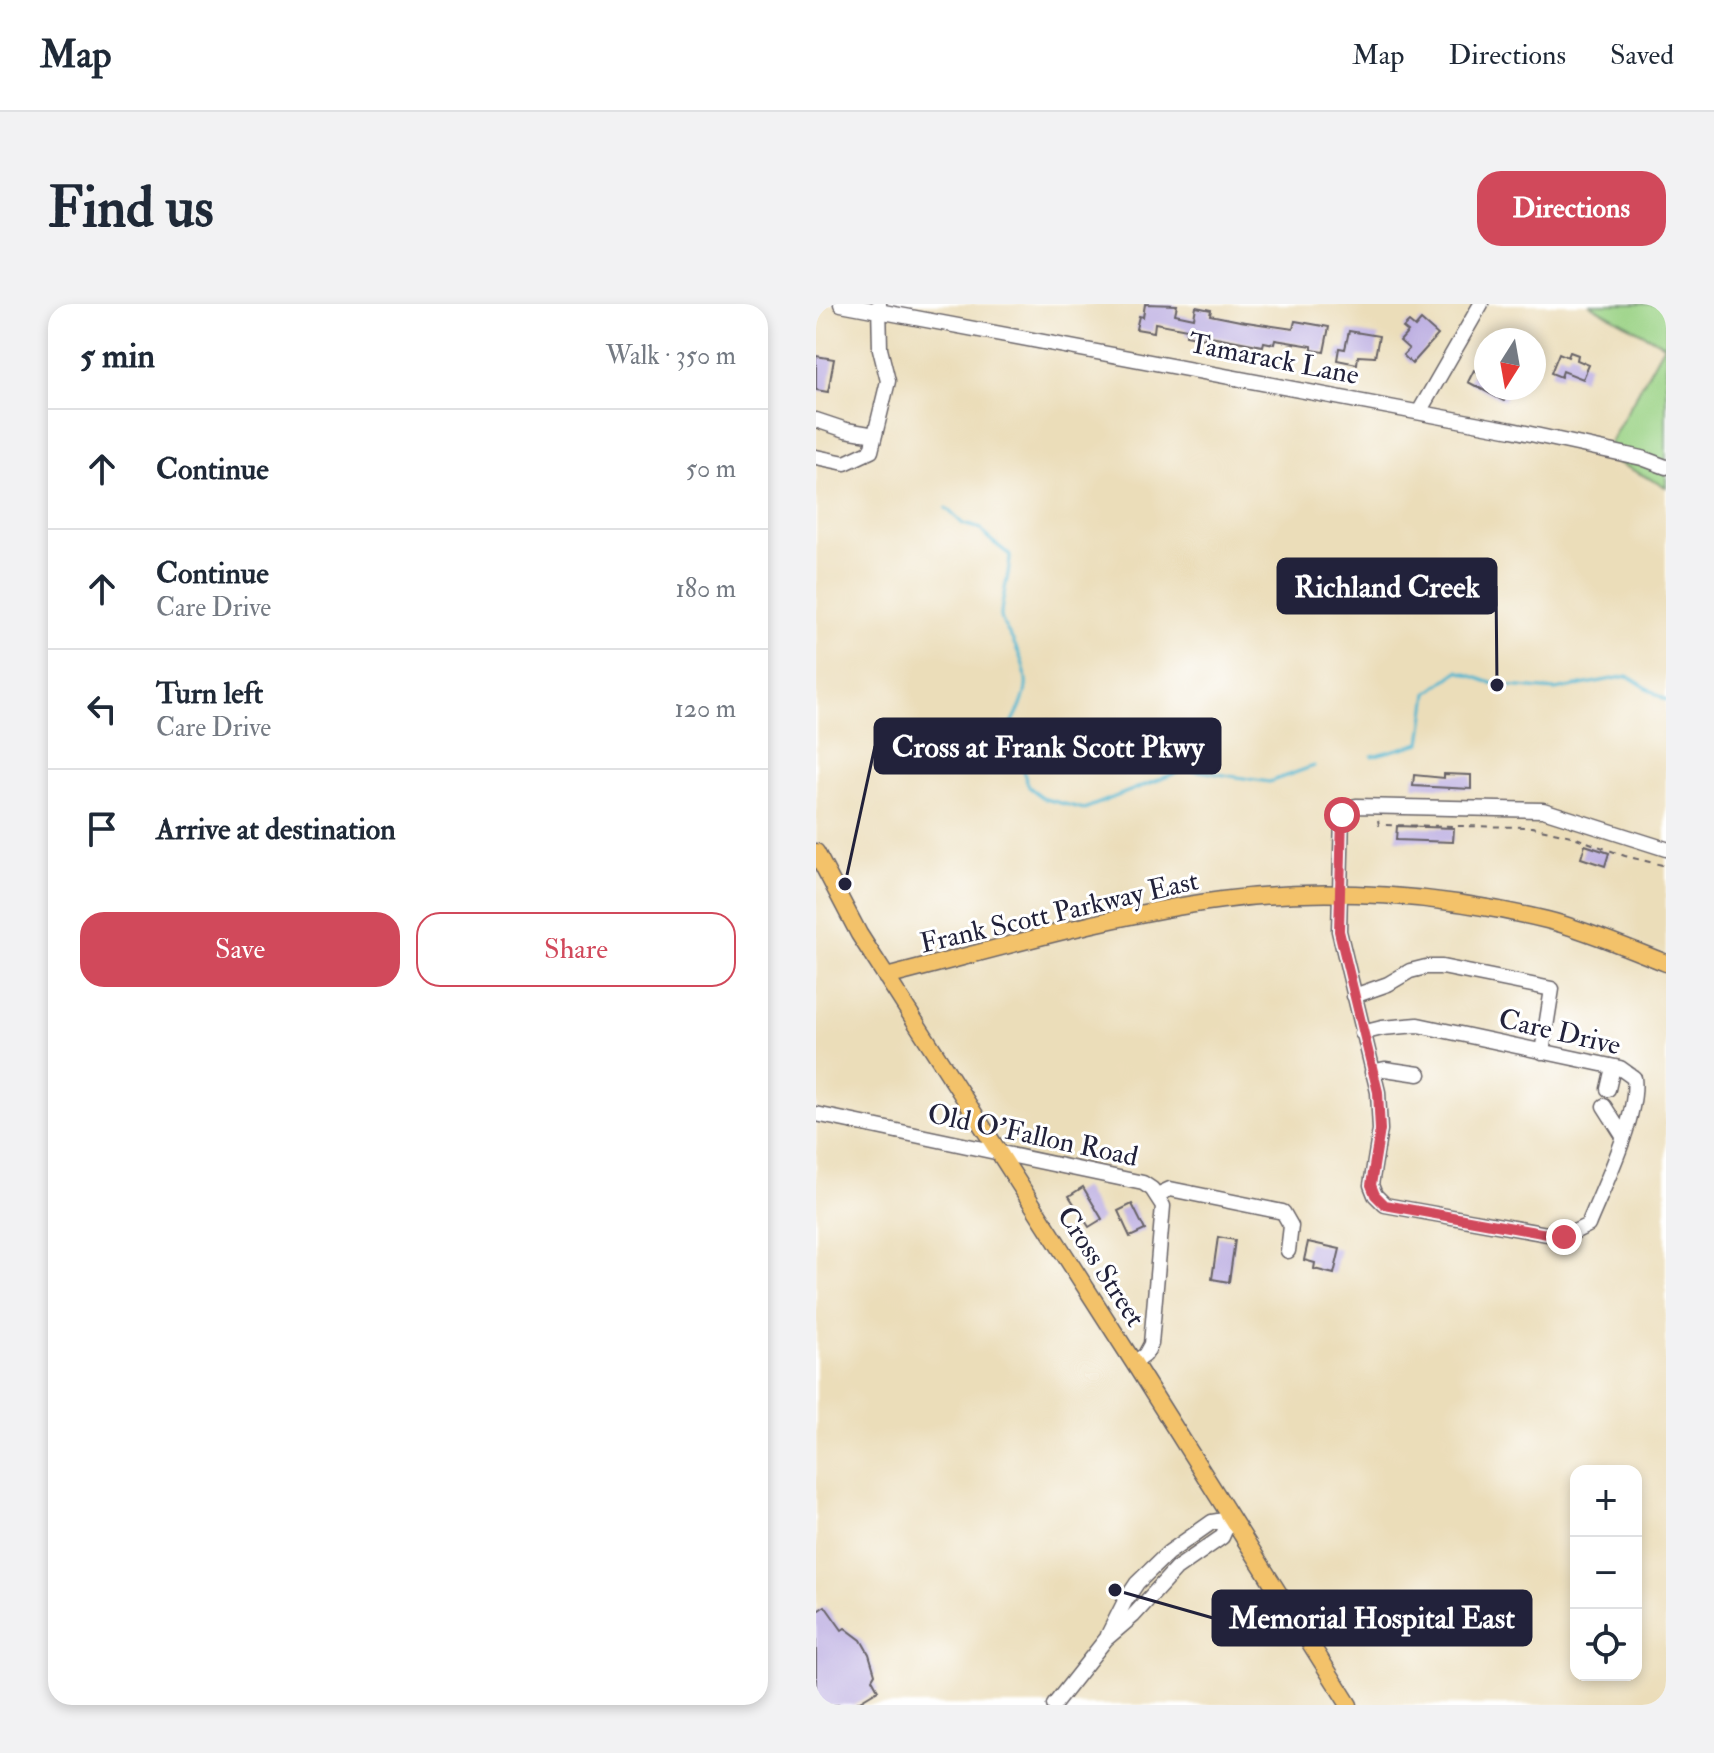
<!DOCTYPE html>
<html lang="en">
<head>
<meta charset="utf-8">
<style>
  body { margin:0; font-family:"IM FELL Double Pica",serif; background:#f2f2f3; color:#1f2937 }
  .controls { position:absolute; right:24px; bottom:24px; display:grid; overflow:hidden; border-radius:16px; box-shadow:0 4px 12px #0003 }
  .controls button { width:72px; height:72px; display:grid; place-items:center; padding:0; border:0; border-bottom:2px solid #e0e1e3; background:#fff; color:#1f2937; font:40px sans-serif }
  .compass { position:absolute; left:658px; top:24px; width:72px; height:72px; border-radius:50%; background:#fff; box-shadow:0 4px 12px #0003; rotate:191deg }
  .stop { position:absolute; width:24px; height:24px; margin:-18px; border:6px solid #d1495b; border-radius:50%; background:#fff }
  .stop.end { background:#d1495b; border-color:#fff; box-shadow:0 2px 8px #0008 }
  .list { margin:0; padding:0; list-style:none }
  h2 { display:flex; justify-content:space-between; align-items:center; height:104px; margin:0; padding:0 32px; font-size:34px }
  h2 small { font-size:26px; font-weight:400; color:#747a83 }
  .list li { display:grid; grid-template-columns:52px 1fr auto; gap:24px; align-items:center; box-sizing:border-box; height:120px; padding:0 32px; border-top:2px solid #e0e1e3 }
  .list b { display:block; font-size:30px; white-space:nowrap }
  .list p { margin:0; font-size:26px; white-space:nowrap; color:#747a83 }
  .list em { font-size:26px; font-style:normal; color:#747a83 }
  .actions { display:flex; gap:16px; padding:24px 32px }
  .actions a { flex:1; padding:18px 0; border:2px solid #d1495b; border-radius:24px; text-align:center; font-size:28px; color:#d1495b }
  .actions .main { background:#d1495b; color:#fff }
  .icon { flex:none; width:44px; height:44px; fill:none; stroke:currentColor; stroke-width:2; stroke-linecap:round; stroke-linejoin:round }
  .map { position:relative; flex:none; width:850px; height:1401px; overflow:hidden; border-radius:24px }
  header { display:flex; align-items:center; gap:48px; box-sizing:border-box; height:112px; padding:0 40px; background:#fff; border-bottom:2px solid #e0e1e3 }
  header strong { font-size:38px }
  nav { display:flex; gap:44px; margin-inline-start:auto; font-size:28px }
  .intro { display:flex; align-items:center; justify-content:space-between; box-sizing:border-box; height:192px; padding:0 48px }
  h1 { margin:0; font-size:56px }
  .button { padding:20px 36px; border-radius:24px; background:#d1495b; color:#fff; font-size:28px; font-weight:700 }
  main { display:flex; gap:48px; padding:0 48px }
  aside { flex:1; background:#fff; border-radius:24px; box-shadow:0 4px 12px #0003 }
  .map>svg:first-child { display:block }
</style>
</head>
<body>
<header>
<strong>Map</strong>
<nav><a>Map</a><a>Directions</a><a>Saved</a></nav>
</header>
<div class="intro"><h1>Find us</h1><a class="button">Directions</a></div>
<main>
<aside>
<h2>5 min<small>Walk · 350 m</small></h2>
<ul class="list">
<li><svg class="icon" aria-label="ahead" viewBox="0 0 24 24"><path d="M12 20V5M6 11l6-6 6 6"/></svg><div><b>Continue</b></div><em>50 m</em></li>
<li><svg class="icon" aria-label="ahead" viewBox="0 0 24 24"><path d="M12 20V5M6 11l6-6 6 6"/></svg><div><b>Continue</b><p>Care Drive</p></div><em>180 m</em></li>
<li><svg class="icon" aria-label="left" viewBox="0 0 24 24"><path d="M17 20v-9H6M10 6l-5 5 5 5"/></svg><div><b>Turn left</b><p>Care Drive</p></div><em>120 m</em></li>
<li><svg class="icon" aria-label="arrive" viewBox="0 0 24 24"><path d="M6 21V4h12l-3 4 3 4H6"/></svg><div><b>Arrive at destination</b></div></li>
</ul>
<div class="actions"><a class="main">Save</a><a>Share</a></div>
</aside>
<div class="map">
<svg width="850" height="1401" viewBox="0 0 850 1401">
  <rect width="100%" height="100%" fill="#fff"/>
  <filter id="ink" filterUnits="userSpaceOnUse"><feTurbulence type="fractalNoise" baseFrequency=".0125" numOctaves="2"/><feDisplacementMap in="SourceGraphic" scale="16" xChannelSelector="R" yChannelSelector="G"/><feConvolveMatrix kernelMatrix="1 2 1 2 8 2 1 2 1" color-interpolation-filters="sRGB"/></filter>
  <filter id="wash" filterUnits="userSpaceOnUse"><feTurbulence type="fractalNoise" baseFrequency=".006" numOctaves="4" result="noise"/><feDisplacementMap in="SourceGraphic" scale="32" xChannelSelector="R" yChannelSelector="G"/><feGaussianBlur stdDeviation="1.8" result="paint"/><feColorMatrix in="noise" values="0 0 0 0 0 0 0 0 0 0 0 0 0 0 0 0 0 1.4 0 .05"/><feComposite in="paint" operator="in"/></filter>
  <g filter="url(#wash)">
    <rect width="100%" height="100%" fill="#ebddb9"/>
    <path fill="#9bd386" stroke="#5e7a60" stroke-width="2" d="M773,0h77v183l-63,-32 61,-110z"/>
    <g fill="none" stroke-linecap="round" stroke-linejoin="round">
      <path stroke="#50b5cf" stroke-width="3" d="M130,204l17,16 18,5c7,13 19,16 29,27 0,19 -10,47 -9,61 1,7 8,16 11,22 21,43 18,51 -4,92l21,56 16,12 39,10 102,-40 83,13 45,-16
        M556,452l49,-13 7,-50 30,-22 39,14 58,5 73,-14 38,24"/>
    </g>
    <g id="blocks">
      <path fill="#bcaee1" d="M329,0l32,1 -2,9 19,4 2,-11 15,3 -1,5 30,6 53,8 2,-8 34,6 -5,25 -12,-2v-4l-37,-6 -1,4 -10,-2 -1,4 -58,-11v4l-19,-4 1,-6 -32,-6 -1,9 -18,-3 3,-13 4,1z
        M605,16l17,15 -26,29 -9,-9 6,-6 -9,-8 8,-9 -5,-4 6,-6 6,5z
        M533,27l30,5 -4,21 -17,-1 -1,8 -20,-4 2,-12 6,1z
        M754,48l8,3 -1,5 12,5 -6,14 -20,-8 -2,6 -10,-4 8,-20 9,4z
        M0,52l18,3 -6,33 -12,-2z
        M658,66l12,6v12h15l7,4 -4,9 -36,-19z
        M628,470l27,1v14l-58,-3 1,-11 30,3z
        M581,522l57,2 -1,14 -57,-2z
        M769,541l24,8 -4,13 -24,-8z
        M267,883l19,32 -13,8 -20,-31z
        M316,900l13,26 -15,7 -12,-26z
        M402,933l17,3 -6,42 -17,-3z
        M492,938l32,7 -6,25 -20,-5 1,-6 -11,-3z
        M9,1302l17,24 3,-2 16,12 8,14 6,20 -3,5 6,11 -25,15h-37v-93z"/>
    </g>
  </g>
  <g filter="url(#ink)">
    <use href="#blocks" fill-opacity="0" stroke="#686367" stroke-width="2"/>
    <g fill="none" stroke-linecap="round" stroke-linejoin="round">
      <g stroke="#686367" stroke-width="17">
        <path id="minor" d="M25,0l671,126 130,28 24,9
          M603,108l62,-108
          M0,116l30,10 29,5
          M0,153l29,6 26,-12 17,-70 -8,-32 -1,-45
          M538,692l34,-12 22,-13 16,-4h16l110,22 -10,63
          M546,729l20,-5 36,-3 202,43 14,10c5,38 -31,110 -46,147l-24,12 -179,-32 -10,-10 -4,-10 9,-55 -2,-38 -39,-161 3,-116 6,-6 8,-3 187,4 123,39
          M556,768l13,-3 34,5
          M792,785l5,-22
          M788,802l19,30
          M0,810l327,69 9,6 11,17 -12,138 -6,11 -11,8
          M341,891l13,-6 113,23 8,14 -3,25
          M292,1331l17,-34 12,-18 31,-30 44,-31 18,-3
          M238,1401l52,-66 27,-23 43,-47 46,-32 8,-18"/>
      </g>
      <g stroke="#686367" stroke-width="19">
        <path id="major" d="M0,548l43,82 275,429 215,342
          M70,673c111,-28 222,-62 336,-77 107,-14 220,-5 325,20 37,9 83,29 119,43"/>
      </g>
      <path stroke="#686367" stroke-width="2" stroke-dasharray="6 6" stroke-linecap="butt" d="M562,516l1,5 153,2 39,9 54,20 41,10"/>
      <use href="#minor" stroke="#fff" stroke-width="14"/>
      <use href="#major" stroke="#f3c26a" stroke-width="16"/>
    </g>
  </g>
  <g fill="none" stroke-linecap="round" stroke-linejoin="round" filter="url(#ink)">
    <path stroke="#d1495b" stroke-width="10" d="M526,511l-3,116 39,161 2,38 -9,55 4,10 10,10 179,32"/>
  </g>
  <g text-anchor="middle" stroke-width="6" stroke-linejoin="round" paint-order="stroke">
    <g font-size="28" fill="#22223b" stroke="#fff">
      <text transform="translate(458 54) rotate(11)" y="10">Tamarack Lane</text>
      <text transform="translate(243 607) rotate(-13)" y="10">Frank Scott Parkway East</text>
      <text transform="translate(744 727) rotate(13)" y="10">Care Drive</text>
      <text transform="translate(217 830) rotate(12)" y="10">Old O'Fallon Road</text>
      <text transform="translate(286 962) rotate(57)" y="10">Cross Street</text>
    </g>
  </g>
  <path fill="none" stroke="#22223b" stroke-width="3" d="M681 381L680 282M29 580L59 442M299 1286L397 1314"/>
  <g fill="#22223b" stroke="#fff" stroke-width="3">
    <circle cx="681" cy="381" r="8"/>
    <circle cx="29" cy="580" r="8"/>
    <circle cx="299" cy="1286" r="8"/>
  </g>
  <g fill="#22223b" stroke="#22223b" stroke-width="3">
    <rect x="462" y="255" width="218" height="54" rx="8"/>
    <rect x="59" y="415" width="345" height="54" rx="8"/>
    <rect x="397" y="1287" width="318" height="54" rx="8"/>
  </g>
  <g font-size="30" text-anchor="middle" font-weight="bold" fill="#fff">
    <text x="571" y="293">Richland Creek</text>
    <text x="232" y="453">Cross at Frank Scott Pkwy</text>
    <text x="556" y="1324">Memorial Hospital East</text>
  </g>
</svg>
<div class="controls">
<button>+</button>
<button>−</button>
<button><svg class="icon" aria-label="locate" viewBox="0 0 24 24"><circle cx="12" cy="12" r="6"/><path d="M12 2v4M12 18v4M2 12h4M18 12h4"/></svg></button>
</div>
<svg class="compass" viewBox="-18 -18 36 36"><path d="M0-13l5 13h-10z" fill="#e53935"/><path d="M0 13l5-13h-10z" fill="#747a83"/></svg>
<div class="stop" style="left:526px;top:511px"></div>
<div class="stop end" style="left:748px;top:933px"></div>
</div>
</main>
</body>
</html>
